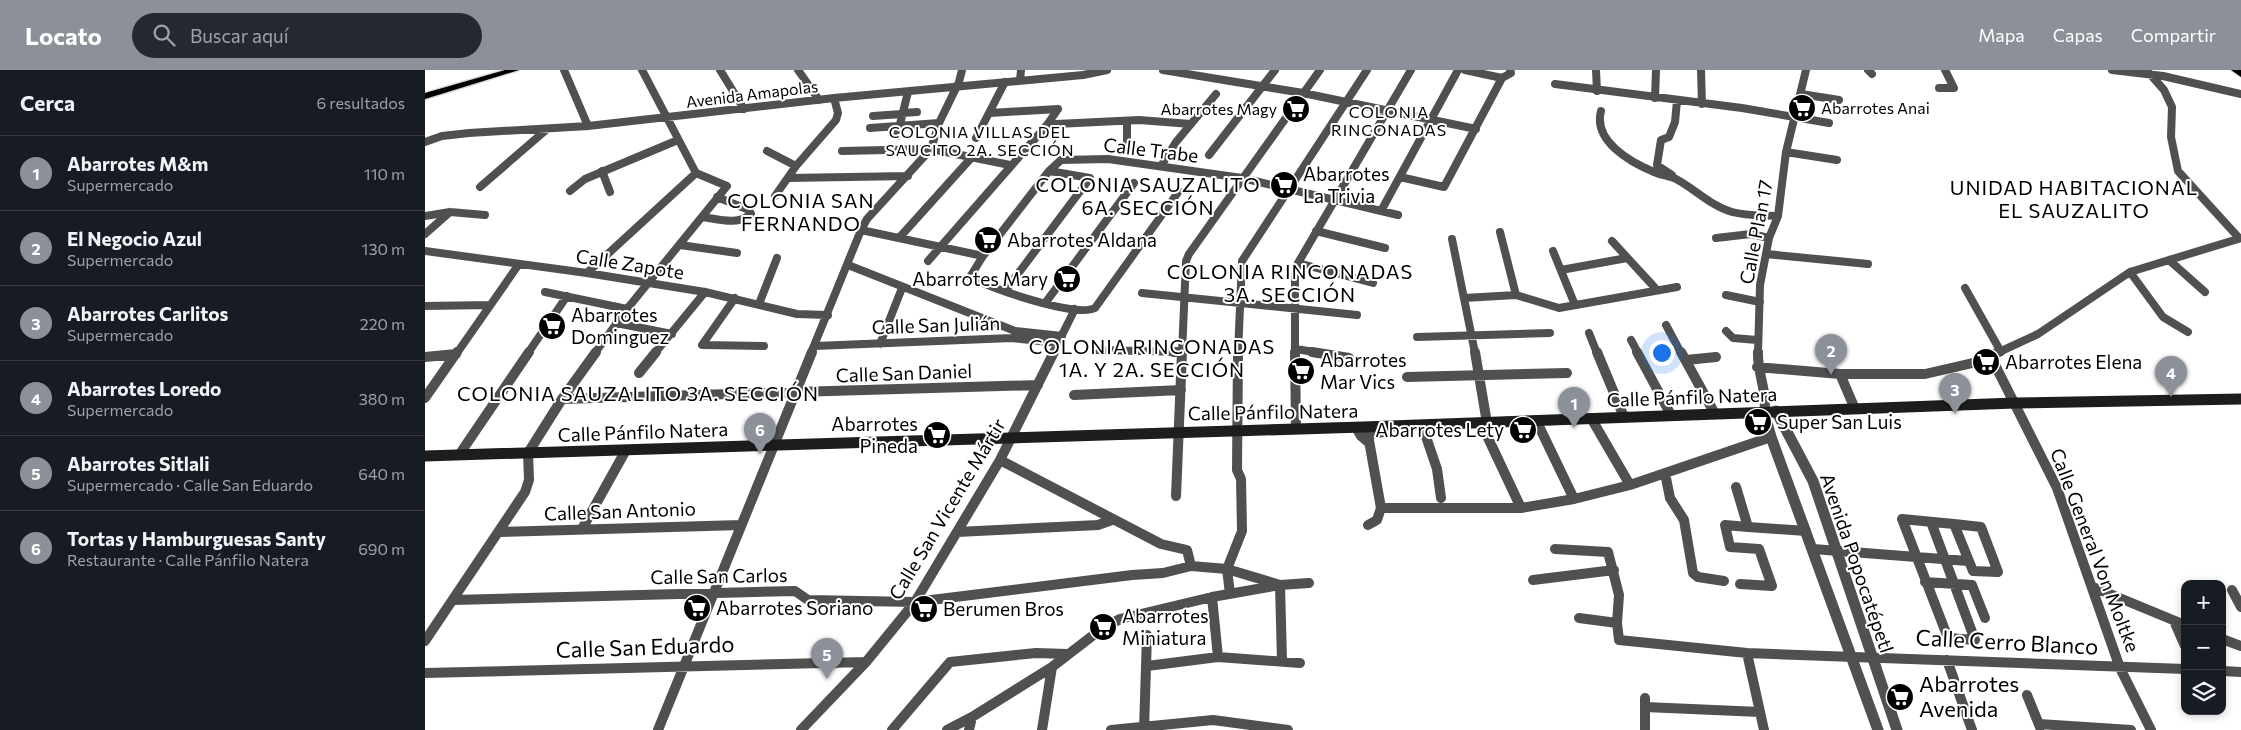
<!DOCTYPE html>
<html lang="es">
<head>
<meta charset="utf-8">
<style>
  body { margin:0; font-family:Commissioner,sans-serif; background:#242831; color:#f1f3f6 }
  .controls { position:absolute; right:15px; bottom:15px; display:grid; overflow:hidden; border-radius:10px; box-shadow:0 2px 8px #0003 }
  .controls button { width:45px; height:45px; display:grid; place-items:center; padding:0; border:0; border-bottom:1px solid #363941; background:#171b24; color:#f1f3f6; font:25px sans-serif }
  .you { position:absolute; left:1236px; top:282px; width:18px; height:18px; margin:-12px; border:4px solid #fff; border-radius:50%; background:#1a73e8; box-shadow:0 0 0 8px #1a73e833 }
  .badge { display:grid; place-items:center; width:32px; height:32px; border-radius:50%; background:#8c9099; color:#fff; font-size:16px; font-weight:700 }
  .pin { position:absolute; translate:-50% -41px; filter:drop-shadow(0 1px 2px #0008) }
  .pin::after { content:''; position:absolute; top:26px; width:18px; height:15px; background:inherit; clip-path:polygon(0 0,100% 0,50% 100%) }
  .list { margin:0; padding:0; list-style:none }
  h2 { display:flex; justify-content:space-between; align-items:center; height:65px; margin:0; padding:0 20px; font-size:21px }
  h2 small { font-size:16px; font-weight:400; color:#9ea1a6 }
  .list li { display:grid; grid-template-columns:32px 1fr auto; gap:15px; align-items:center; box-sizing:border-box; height:75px; padding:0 20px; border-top:1px solid #363941 }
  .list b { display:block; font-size:19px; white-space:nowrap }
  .list p { margin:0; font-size:16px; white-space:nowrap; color:#9ea1a6 }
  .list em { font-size:16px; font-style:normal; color:#9ea1a6 }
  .icon { flex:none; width:28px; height:28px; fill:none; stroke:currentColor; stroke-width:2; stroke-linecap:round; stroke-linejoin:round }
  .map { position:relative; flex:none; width:1816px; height:660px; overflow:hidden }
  header { display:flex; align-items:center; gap:30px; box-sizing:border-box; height:70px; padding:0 25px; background:#8c9099; color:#fff }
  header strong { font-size:24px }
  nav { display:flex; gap:28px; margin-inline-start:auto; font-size:18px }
  .search { width:350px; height:45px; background:#242831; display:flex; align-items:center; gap:12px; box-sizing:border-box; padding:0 18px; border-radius:28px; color:#9ea1a6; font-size:19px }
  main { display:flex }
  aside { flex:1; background:#171b24 }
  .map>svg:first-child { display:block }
</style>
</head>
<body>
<header>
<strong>Locato</strong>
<div class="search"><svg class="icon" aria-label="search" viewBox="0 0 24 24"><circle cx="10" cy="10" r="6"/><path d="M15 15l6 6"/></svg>Buscar aquí</div>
<nav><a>Mapa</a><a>Capas</a><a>Compartir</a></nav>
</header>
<main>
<aside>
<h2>Cerca<small>6 resultados</small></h2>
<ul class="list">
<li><span class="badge">1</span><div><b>Abarrotes M&amp;m</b><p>Supermercado</p></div><em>110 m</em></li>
<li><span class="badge">2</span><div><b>El Negocio Azul</b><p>Supermercado</p></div><em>130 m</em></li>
<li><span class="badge">3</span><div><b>Abarrotes Carlitos</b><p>Supermercado</p></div><em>220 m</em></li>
<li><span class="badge">4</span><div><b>Abarrotes Loredo</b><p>Supermercado</p></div><em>380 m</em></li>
<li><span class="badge">5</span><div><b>Abarrotes Sitlali</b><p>Supermercado · Calle San Eduardo</p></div><em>640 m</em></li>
<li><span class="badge">6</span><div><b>Tortas y Hamburguesas Santy</b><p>Restaurante · Calle Pánfilo Natera</p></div><em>690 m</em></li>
</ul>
</aside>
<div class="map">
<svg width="1816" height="660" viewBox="0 0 1816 660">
  <rect width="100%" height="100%" fill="#fff"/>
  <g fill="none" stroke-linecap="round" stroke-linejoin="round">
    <g stroke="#dbdbdb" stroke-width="3">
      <path id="primary" d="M80,0h14l-94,29v-6z"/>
    </g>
    <g stroke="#dbdbdb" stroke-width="2">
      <path id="trunk" d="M1806,0h10v7z"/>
    </g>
    <path stroke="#505050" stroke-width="8" d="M139,0l24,56
      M217,0l54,103
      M295,0l24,39
      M373,0l21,30
      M738,0l140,23 173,36
      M1040,0l37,8
      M1171,0l1,21
      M1276,0l1,34
      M1443,0l4,4
      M1687,0l51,6 78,18
      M1725,4l14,16 8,17 -1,30 7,34 61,67
      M595,10l1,-10
      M1130,14l187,24 87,15
      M1514,18h15l-9,-18
      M1376,24l38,6
      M1230,28l1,-28
      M1176,41c-8,30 29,51 53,61 7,3 15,4 22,7 19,10 35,27 56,33 15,4 31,3 46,4
      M477,43l15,-1
      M565,43l68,-4
      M448,46l29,-2
      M702,51v22
      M631,54l83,-4 52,4
      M445,58l69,-5
      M472,66l11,-44
      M551,68l29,-56
      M0,72l17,-6 27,-3 119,-7 246,-28 249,-23 24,-5
      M342,81l29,15
      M417,81l89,-2 79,16
      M1361,82l51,8
      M784,85l66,-85
      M736,96l15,-24 40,-48
      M177,101l8,21
      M1247,105l-15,-10 4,-25 8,-3 6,-15 2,-21
      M975,107l44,10 58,-109 9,-5 -1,-3
      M363,108l120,-2
      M55,117l66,-57
      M145,121l15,-12 93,-39
      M754,121l-84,117c-19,10 -105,-20 -125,-31l13,-21 66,-85 12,-11 47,-1 134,19 156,37
      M350,126l21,-30 40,-46 2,-7 -4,-15
      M956,141l77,-141
      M0,146l25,-4 35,3
      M277,147c16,2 36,9 49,-3l-2,-4 -32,-13
      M436,160l122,26
      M891,161l69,17
      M1075,162l16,63
      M0,164l25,-22
      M474,168l73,-81
      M1291,168l35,-4 18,4
      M1027,169l23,114
      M1187,171l45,49
      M255,175l57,8
      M0,181l162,22 118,19 92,22 31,1
      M1128,181l22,54
      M1341,184l102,10
      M1744,190l36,32
      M503,191l119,-136 11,-16
      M873,193l75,20
      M423,195l167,66 47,5
      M1136,200l66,-12
      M1705,202l33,45 25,15
      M162,203l109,-100
      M1540,218l36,64
      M580,221l85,-113 -41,-7
      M120,222l82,17
      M717,223l215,22
      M1301,225l34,7
      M310,228l-33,47 62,1
      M1039,228l52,-3 43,13 118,-21
      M621,232l88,-119
      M334,234l18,-46
      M0,236l65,-1
      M191,253l56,11
      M1241,255l15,28
      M1301,261l7,7 24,2
      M1164,263l8,20
      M992,267l133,-4
      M1206,270l7,13
      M455,274l22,-56
      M390,276l197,-8 46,5
      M871,279l24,4
      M671,280l87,2
      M32,283l62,-89
      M103,283l39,-57
      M170,283l32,-44 100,-123 -31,-13
      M230,283l50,-61
      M386,283l50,-123 6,-11 64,-70 8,-26 20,-41 3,-12
      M628,283l22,-44
      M757,283l4,-92 3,-7 131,-184
      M813,283l4,-92 125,-191
      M870,283v-77l3,-13 113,-193
      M1333,283l2,-68 9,-47 9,-22 8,-64 20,-82
      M1572,283l41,-19 92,-62 111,-34"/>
    <path stroke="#505050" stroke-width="10" d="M748,282h10
      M870,282l1,77
      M887,282l37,6
      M1050,282l12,71
      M1172,282l27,65
      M1212,282l34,63
      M1256,282l34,62
      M1333,282c-1,21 10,41 6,60
      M0,287l31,-3
      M1566,287l66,131 63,180 31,62
      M1261,290l30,-3
      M1332,297l83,7h85l52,-12 22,-10
      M214,303l17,-21
      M1415,304l15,35
      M982,307l160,-4
      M649,325l107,-5
      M0,328l32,-46
      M137,329l476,-14
      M1166,348l39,67
      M1111,350l38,79
      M1056,353l40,85
      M997,355l15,44 4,29
      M931,357l5,9 7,6
      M34,385l70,-103
      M575,390l161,84 26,6 4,16
      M1240,403l5,25 14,22 9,53 5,4 26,4
      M1311,417l12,40 -23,-2 5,22 29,2 13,37 -32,-2
      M751,426l6,-144
      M956,438h140l53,-9 56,-14 141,-48
      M1506,452l44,118 -27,-2 -46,-119 52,5
      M1529,454l27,3 17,45 -25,-1z
      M943,455l9,-5 4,-12 -13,-73 19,-4
      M1323,457l58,4
      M157,459l44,-79
      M74,462l242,-7
      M532,462l141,-7 14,-5
      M1130,479l53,3 11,43 -2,28 2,17 128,13 438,16
      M1388,479l155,12
      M802,499l15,-38 -1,-52 -4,-9 1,-118
      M802,499l3,25
      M1108,510l81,-10
      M1500,512l47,3 13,33
      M1668,517l92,38
      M1807,520l9,17
      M787,527l6,60
      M29,530l341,-9 13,9 107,2 217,-27 31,-2 28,-7 36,3 53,16 2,76
      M1154,548l38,5
      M1749,551l11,25
      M1797,569l19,7
      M0,571l100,-149 4,-12 -1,-27 34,-54 34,-47
      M1322,583l17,77
      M1522,590l25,70
      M722,596l71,-9 82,6
      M1797,601l19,1
      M0,603l441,-11
      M1602,625l13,32
      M1220,628v32
      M1220,637l115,5
      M1614,654l92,6
      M233,660l154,-378
      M376,660l65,-68 49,-60 85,-142 54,-108
      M467,660l58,-68 86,-9 31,1
      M522,660l25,-13 80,-50 48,-37 20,-11 92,-22 68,-12 29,-2
      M544,660l3,-13
      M617,660l10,-63
      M686,660l102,-10 75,10
      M719,660l3,-95"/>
    <path stroke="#505050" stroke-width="11" d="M1351,341l37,70 84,249
      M1339,342l7,25 107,293"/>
    <path stroke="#1d1d1d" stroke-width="11" d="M0,386l938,-29 652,-24 226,-4"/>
    <use href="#primary" fill="#000" fill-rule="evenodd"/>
    <use href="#trunk" fill="#000" fill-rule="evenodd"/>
  </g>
  <defs>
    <g id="supermarket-disc" transform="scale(1.4375)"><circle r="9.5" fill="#000" stroke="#fff"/><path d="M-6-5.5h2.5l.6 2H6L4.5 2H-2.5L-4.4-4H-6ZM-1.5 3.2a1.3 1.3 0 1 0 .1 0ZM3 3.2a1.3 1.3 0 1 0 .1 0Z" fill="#fff"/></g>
  </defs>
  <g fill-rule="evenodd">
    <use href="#supermarket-disc" x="1377" y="38"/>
    <use href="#supermarket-disc" x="871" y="39"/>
    <use href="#supermarket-disc" x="859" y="115"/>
    <use href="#supermarket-disc" x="563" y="170"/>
    <use href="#supermarket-disc" x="642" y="209"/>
    <use href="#supermarket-disc" x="127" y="256"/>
    <use href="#supermarket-disc" x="1561" y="292"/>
    <use href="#supermarket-disc" x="876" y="301"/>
    <use href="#supermarket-disc" x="1333" y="352"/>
    <use href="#supermarket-disc" x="1098" y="360"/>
    <use href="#supermarket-disc" x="512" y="365"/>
    <use href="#supermarket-disc" x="272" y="538"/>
    <use href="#supermarket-disc" x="499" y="539"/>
    <use href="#supermarket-disc" x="678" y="557"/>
    <use href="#supermarket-disc" x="1475" y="627"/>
  </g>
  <g text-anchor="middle" stroke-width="4" stroke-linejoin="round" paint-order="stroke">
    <g font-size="16" fill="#000" stroke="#fff">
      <text transform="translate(327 24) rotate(-7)" y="6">Avenida Amapolas</text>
    </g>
    <g font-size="16" fill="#000" stroke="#fff" text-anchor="start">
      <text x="1396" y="44">Abarrotes Anai</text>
      <text x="852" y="45" text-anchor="end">Abarrotes Magy</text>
    </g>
    <g font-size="16" letter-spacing="1" fill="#000" stroke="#fff">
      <text x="964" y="48">COLONIA<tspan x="964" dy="18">RINCONADAS</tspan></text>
      <text x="555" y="68">COLONIA VILLAS DEL<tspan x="555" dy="18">SAUCITO 2A. SECCIÓN</tspan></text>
    </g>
    <g font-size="19" fill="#000" stroke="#fff">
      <text transform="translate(726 80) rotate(7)" y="7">Calle Trabe</text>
      <text transform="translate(1331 162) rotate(-79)" y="7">Calle Plan 17</text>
      <text transform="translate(205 194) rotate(9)" y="7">Calle Zapote</text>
      <text transform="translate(511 255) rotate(-2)" y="7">Calle San Julián</text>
      <text transform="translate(479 303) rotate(-2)" y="7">Calle San Daniel</text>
      <text transform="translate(1267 327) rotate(-2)" y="7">Calle Pánfilo Natera</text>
      <text transform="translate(848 342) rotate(-1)" y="7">Calle Pánfilo Natera</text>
      <text transform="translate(218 362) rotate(-2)" y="7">Calle Pánfilo Natera</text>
      <text transform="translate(522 439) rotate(-59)" y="7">Calle San Vicente Mártir</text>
      <text transform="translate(195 441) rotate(-2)" y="7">Calle San Antonio</text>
      <text transform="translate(1670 480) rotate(69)" y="7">Calle General Von Moltke</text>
      <text transform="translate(1432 493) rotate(71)" y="7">Avenida Popocatépetl</text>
      <text transform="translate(294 506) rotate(-1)" y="7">Calle San Carlos</text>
    </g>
    <g font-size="19" fill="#000" stroke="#fff" text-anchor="start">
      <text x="878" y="111">Abarrotes<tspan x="878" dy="22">La Trivia</tspan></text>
      <text x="582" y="177">Abarrotes Aldana</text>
      <text x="623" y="216" text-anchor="end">Abarrotes Mary</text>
      <text x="146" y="252">Abarrotes<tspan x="146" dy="22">Dominguez</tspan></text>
      <text x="895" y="297">Abarrotes<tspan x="895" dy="22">Mar Vics</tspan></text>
      <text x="1580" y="299">Abarrotes Elena</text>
      <text x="1352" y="359">Super San Luis</text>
      <text x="493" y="361" text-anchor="end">Abarrotes<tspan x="493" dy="22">Pineda</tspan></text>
      <text x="1079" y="367" text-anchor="end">Abarrotes Lety</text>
      <text x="291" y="545">Abarrotes Soriano</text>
      <text x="518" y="546">Berumen Bros</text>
      <text x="697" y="553">Abarrotes<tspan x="697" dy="22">Miniatura</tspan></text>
    </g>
    <g font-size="20" letter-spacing="1" fill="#000" stroke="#fff">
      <text x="723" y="122">COLONIA SAUZALITO<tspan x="723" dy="23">6A. SECCIÓN</tspan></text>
      <text x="1649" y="125">UNIDAD HABITACIONAL<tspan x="1649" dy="23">EL SAUZALITO</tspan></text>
      <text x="376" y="138">COLONIA SAN<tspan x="376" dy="23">FERNANDO</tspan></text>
      <text x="865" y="209">COLONIA RINCONADAS<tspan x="865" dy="23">3A. SECCIÓN</tspan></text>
      <text x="727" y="284">COLONIA RINCONADAS<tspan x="727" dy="23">1A. Y 2A. SECCIÓN</tspan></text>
      <text x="213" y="331">COLONIA SAUZALITO 3A. SECCIÓN</text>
    </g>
    <g font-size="22" fill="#000" stroke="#fff">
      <text transform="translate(1582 572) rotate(3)" y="8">Calle Cerro Blanco</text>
      <text transform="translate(220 577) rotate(-2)" y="8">Calle San Eduardo</text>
    </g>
    <g font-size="22" fill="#000" stroke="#fff" text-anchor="start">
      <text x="1494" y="622">Abarrotes<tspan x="1494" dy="25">Avenida</tspan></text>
    </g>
  </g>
</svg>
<div class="controls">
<button>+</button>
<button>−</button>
<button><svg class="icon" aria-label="layers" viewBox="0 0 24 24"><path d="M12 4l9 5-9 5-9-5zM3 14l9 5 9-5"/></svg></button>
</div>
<div class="you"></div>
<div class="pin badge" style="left:1149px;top:358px">1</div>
<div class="pin badge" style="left:1406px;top:305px">2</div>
<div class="pin badge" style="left:1530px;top:344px">3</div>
<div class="pin badge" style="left:1746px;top:327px">4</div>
<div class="pin badge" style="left:402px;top:609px">5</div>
<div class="pin badge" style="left:335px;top:384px">6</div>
</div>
</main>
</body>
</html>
